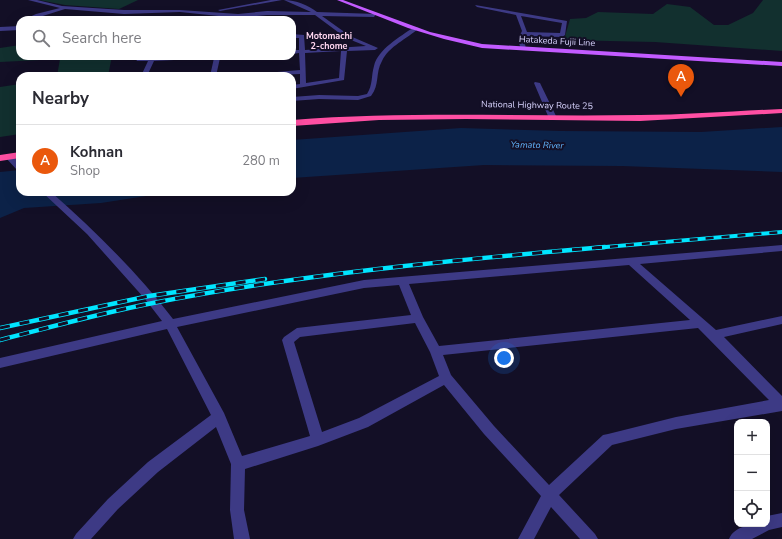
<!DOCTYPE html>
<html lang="en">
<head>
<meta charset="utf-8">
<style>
  body { margin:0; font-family:"Nunito Sans",sans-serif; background:#f2f2f3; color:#2b2b33 }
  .controls { position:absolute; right:12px; bottom:12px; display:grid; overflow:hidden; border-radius:8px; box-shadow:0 4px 16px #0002 }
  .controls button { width:36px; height:36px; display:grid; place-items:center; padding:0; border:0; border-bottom:1px solid #e1e1e2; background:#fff; color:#2b2b33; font:20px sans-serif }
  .you { position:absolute; left:504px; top:358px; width:14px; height:14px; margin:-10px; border:3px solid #fff; border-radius:50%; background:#1a73e8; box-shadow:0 0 0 6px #1a73e833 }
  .badge { display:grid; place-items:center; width:26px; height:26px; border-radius:50%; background:#ea580c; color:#fff; font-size:13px; font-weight:700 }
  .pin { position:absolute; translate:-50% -33px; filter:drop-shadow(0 1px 2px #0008) }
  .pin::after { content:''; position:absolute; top:21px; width:14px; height:12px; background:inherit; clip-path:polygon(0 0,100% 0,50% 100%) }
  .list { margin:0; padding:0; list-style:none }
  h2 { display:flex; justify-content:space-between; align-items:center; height:52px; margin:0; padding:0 16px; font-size:17px }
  h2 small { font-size:13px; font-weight:400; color:#7c7c81 }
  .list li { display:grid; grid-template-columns:26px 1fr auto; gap:12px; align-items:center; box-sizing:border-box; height:72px; padding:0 16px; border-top:1px solid #e1e1e2 }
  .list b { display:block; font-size:15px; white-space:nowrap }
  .list p { margin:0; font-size:13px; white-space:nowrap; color:#7c7c81 }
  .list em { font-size:13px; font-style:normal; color:#7c7c81 }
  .icon { flex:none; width:22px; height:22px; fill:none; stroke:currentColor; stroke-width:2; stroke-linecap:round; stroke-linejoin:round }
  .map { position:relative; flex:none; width:782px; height:539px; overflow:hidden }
  .search { position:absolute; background:#fff; box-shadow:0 4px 16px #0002; left:16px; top:16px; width:280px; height:44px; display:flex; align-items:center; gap:10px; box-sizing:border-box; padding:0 14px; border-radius:12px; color:#7c7c81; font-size:15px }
  .panel { position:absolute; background:#fff; box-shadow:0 4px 16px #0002; left:16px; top:72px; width:280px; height:124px; border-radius:12px }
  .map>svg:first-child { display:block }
</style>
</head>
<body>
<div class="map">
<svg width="782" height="539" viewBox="0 0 782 539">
  <rect width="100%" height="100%" fill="#130f26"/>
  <path fill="#12302f" d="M39,0h99l-19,9 -54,-4z
    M763,0h19v51l-127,-9 -91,-2 6,-21 16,-1 12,-6 55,2 14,-10 23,3 24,18h14l25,-12z
    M20,45v11h92l-4,20h-51l3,-17 -60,3v-14z
    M20,84v50l-20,3v-50z"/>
  <path fill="#0c2248" d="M782,127v45l-160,-6 -138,-1 -192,13v-38l169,-12 100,3 140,1z
    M20,170v22h152l-71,11 -77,5 -24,10v-46z"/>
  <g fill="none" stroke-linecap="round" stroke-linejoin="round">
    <path fill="#3d3a85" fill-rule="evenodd" d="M28,0h9l25,6 62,4h56l58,4 29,-3 44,1 -27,-12c12,0 24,5 33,12l59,2 -2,3 -52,-1 28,20 28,12 -3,2 -28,1 -3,29 -52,9v-4l8,-1v-10l-49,2 3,-2 46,-4 -1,-17 -7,1v-4h7v-12h-7v-4l12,1 1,15 61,-4 -20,-8 -31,-23h-48l-29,3 -58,-6 -56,2 -59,-5 -35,11h-7l13,-6 24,-6zM341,51l-2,27 -33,5 -1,-30z
      M271,0h11l-62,11 -2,-1z
      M475,5l92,16 -2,14 -3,2 -37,-1 -1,3 2,10 -5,1 -3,-11 4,-8 -6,-16 -39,-8zM521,16l41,7 -2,10 -33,-1z
      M20,26v4l-20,1v-4z
      M414,27l5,1c-12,11 -30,18 -37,33 -7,12 -2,24 -11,35l-13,4 -39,-1 -27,2v-4l27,-2 39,1 9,-2c6,-9 4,-18 7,-28 4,-17 26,-29 40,-39z
      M134,56h6l1,2 83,-2 -4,2 -4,18h-6l4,-18 -60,3 -7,15h-6l7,-15h-11z
      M535,82l5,1 16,33 -2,1 -6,-1 -14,-33z
      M6,154h6l8,9v7h-3l-11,-12z
      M42,192h9c44,39 86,80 122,127l191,-39 418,-35v6l-142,13 76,66 66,-14v8l-58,13 58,59v15l-106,18 -64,16 -53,50 36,39 3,5h-18l-29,-32 -17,32h-16l23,-43 -57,-62 -40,-49 -76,42 -50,19 -73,23 -1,41 6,29h-16l-4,-29 1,-46 -15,-37 -58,45 -40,37 -27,30h-18l3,-5 32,-35 40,-37 63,-47 -44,-86 -167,39v-10l162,-37 -17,-22 -58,-65zM629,265l61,55 -251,26 -16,-29 -14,-33zM399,285l12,30 -114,13 -13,9 -2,3 28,96 -68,20 -18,-43 -47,-86 187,-39zM415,323l15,29 9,24 -80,42 -37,14 -28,-90 6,-5zM698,328l71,72 -93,17 -68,17 -5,1 -54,50 -55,-59 -43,-51 -8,-20z
      M782,513v14l-13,3 -17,9h-23c6,-14 25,-15 38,-15v-8z"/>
    <path fill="#c25bff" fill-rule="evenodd" d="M337,0h6l87,32 52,12 300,18v4l-300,-18 -38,-9 -36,-11z"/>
    <path fill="#ff4fa3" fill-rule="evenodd" d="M782,109v4l-142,8 -174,-2 -87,1 -87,6v-6c116,-9 232,-3 348,-5 47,0 95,-4 142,-6z
      M20,152v6l-20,3v-6z"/>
    <g stroke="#00e5ff" stroke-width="4">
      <path id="rail-far1" d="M594,248l188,-16"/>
    </g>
    <g stroke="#00e5ff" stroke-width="4.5">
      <path id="rail" d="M0,328l149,-32 116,-17
        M0,340c51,-13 101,-27 153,-37 149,-29 301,-43 452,-56"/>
    </g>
    <use href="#rail-far1" stroke="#130f26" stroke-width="2.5" stroke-dasharray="8" stroke-linecap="butt"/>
    <use href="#rail" stroke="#130f26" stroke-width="3" stroke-dasharray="10" stroke-linecap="butt"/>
  </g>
  <g text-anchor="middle" stroke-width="4" stroke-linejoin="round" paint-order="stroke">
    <g font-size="9" font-weight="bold" fill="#ffd6f0" stroke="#130f26">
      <text x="329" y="39">Motomachi<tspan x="329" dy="10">2-chome</tspan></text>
    </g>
    <g font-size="9" fill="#d9d4ff" stroke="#130f26">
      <text transform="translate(557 41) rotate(3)" y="3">Hatakeda Fujii Line</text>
      <text transform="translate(537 105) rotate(1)" y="3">National Highway Route 25</text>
    </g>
    <g font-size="9" font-style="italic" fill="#62b6ff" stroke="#130f26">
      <text transform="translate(537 145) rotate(1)" y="3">Yamato River</text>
    </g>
  </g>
</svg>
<div class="controls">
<button>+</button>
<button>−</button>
<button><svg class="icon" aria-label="locate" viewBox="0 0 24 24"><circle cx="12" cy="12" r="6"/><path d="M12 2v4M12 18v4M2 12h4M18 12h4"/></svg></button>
</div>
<div class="you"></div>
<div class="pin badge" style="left:681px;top:97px">A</div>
<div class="search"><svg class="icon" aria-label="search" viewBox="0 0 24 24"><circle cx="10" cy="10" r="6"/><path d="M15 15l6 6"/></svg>Search here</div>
<section class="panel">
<h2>Nearby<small></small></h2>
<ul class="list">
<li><span class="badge">A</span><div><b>Kohnan</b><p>Shop</p></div><em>280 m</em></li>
</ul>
</section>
</div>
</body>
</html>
